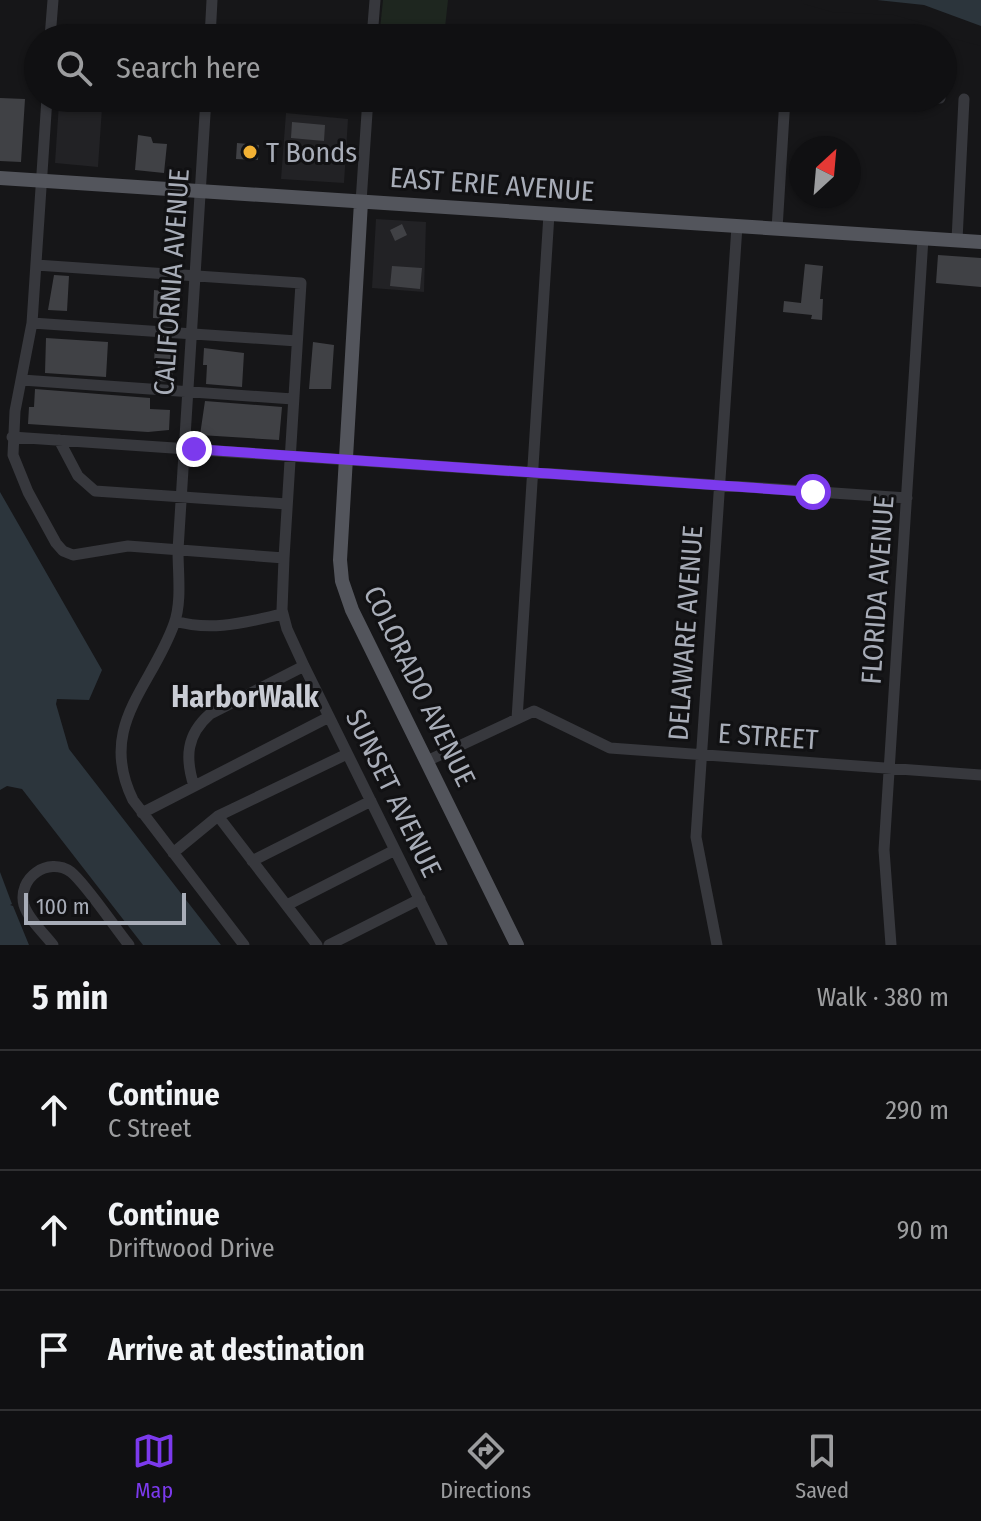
<!DOCTYPE html>
<html lang="en">
<head>
<meta charset="utf-8">
<style>
  body { margin:0; font-family:"Fira Sans Condensed",sans-serif; background:#1e1e20; color:#f1f3f6 }
  .compass { position:absolute; left:789px; top:136px; width:72px; height:72px; border-radius:50%; background:#101012; box-shadow:0 2px 6px #0004; rotate:26deg }
  .scale { position:absolute; left:24px; bottom:20px; width:162px; box-sizing:border-box; padding-left:8px; border:4px solid #a8adb8; border-top:0; font-size:22px; line-height:28px; white-space:nowrap; color:#a8adb8; -webkit-text-stroke:6px #111113; paint-order:stroke }
  .stop { position:absolute; width:24px; height:24px; margin:-18px; border:6px solid #7c3aed; border-radius:50%; background:#fff }
  .stop.end { background:#7c3aed; border-color:#fff; box-shadow:0 2px 8px #0008 }
  .list { margin:0; padding:0; list-style:none }
  h2 { display:flex; justify-content:space-between; align-items:center; height:104px; margin:0; padding:0 32px; font-size:34px }
  h2 small { font-size:26px; font-weight:400; color:#9c9d9f }
  .list li { display:grid; grid-template-columns:52px 1fr auto; gap:24px; align-items:center; box-sizing:border-box; height:120px; padding:0 32px; border-top:2px solid #303032 }
  .list b { display:block; font-size:30px; white-space:nowrap }
  .list p { margin:0; font-size:26px; white-space:nowrap; color:#9c9d9f }
  .list em { font-size:26px; font-style:normal; color:#9c9d9f }
  .icon { flex:none; width:44px; height:44px; fill:none; stroke:currentColor; stroke-width:2; stroke-linecap:round; stroke-linejoin:round }
  .map { position:relative; flex:none; width:981px; height:945px; overflow:hidden }
  .search { position:absolute; background:#101012; box-shadow:0 2px 6px #0004; left:24px; right:24px; top:24px; height:88px; display:flex; align-items:center; gap:20px; box-sizing:border-box; padding:0 28px; border-radius:44px; color:#9c9d9f; font-size:30px }
  .sheet { height:464px; background:#101012 }
  nav { display:flex; justify-content:space-around; align-items:center; box-sizing:border-box; height:112px; border-top:2px solid #303032; background:#101012; font-size:22px; color:#9c9d9f }
  nav a { display:grid; justify-items:center; gap:4px }
  nav .on { color:#7c3aed }
  .map>svg:first-child { display:block }
</style>
</head>
<body>
<div class="map">
<svg width="981" height="945" viewBox="0 0 981 945">
  <rect width="100%" height="100%" fill="#161618"/>
  <path fill="#222225" d="M59,103l43,5 -4,59 -43,-4z
    M286,113l62,6 -4,64 -63,-4z
    M376,219l50,3 -2,70 -52,-4z"/>
  <path fill="#1e261f" d="M383,0h65l-4,37 -60,-4 -4,-4z"/>
  <path fill="#2c353c" d="M805,0h176v42l-58,-23z
    M0,492l102,178 -13,30 -32,-1 -1,5 13,45 152,196h-78l-121,-156 -15,-3 -7,4z
    M0,872l12,32 -2,1 3,1 16,39h-29z"/>
  <path fill="#161618" d="M801,0h76l47,5 57,21v20l-30,-8 -29,-15 -28,-8 -62,-3 -28,-8z"/>
  <path fill="#404145" d="M0,98l25,1 -4,63 -21,-1z
    M292,122l33,3 -1,16 -33,-3z
    M138,135l13,2 2,6 14,1 -3,29 -29,-3z
    M237,143l22,2 -1,15 -22,-1z
    M402,224l5,11 -12,6 -5,-11z
    M938,255l43,3v29l-45,-4z
    M805,264l18,2 -3,33h3l-1,21 -11,-1 1,-4 -29,-3 1,-11 17,2z
    M392,266l30,2 -2,21 -30,-3z
    M54,275l15,1 -2,35 -19,-1z
    M162,282l13,1 -3,36 -19,-1 1,-28 8,1z
    M46,338l62,4 -2,35 -61,-4z
    M313,342l21,3 -3,44h-22z
    M155,345l20,2 -3,35 -15,-1 1,-19h-4z
    M204,348l40,5 -2,34 -36,-3 1,-19h-4z
    M35,389l115,9v11l20,1 -1,20 -21,2 -120,-8 1,-17h5z
    M205,401l77,6 -3,33 -79,-5z"/>
  <g fill="none" stroke-linecap="round" stroke-linejoin="round">
    <path stroke="#37383d" stroke-width="11" d="M372,35l40,3
      M50,38l3,-38
      M210,38l2,-38
      M372,38l3,-38
      M47,98l-15,225 -17,88 -2,44 15,37 28,51 7,8 10,4 55,-9 156,12
      M206,98l-28,452c0,24 4,52 -4,74 -23,64 -77,102 -41,176l111,145
      M935,98h5
      M361,202l7,-104
      M777,229l8,-131
      M957,240l7,-141
      M36,265l265,18 -17,275 -2,52 5,19 17,37 138,279
      M32,323l265,18
      M22,380l271,19
      M12,437l895,61
      M59,440l19,36 17,15 192,13
      M175,621c37,11 71,1 108,-7
      M517,719l32,-505
      M427,761l107,-50 76,37 371,27
      M194,786c-9,-28 -8,-51 16,-72l94,-48
      M142,813l187,-96
      M218,816l99,129
      M173,853l45,-37 129,-62
      M252,861l119,-60
      M287,905l108,-55
      M53,945c-9,-12 -25,-26 -29,-40 -7,-27 24,-49 47,-33 15,12 44,56 58,73
      M329,945l91,-46
      M717,945l-21,-108 41,-611
      M891,945l-7,-95 39,-612"/>
    <path stroke="#53555c" stroke-width="14" d="M0,178l981,64
      M361,202l-21,358 2,21 10,29 165,335"/>
  </g>
  <g fill="none" stroke-linecap="round" stroke-linejoin="round">
    <path stroke="#7c3aed" stroke-width="10" d="M194,449l619,43"/>
  </g>
  <circle fill="#f2b134" stroke="#111113" stroke-width="3" cx="250" cy="152" r="8"/>
  <g text-anchor="middle" stroke-width="6" stroke-linejoin="round" paint-order="stroke">
    <g font-size="28" fill="#a8adb8" stroke="#111113" text-anchor="start">
      <text x="266" y="162">T Bonds</text>
    </g>
    <g font-size="28" fill="#a8adb8" stroke="#111113">
      <text transform="translate(492 184) rotate(4)" y="10">EAST ERIE AVENUE</text>
      <text transform="translate(171 282) rotate(-86)" y="10">CALIFORNIA AVENUE</text>
      <text transform="translate(877 590) rotate(-86)" y="10">FLORIDA AVENUE</text>
      <text transform="translate(685 633) rotate(-86)" y="10">DELAWARE AVENUE</text>
      <text transform="translate(420 686) rotate(64)" y="10">COLORADO AVENUE</text>
      <text transform="translate(768 736) rotate(4)" y="10">E STREET</text>
      <text transform="translate(394 793) rotate(64)" y="10">SUNSET AVENUE</text>
    </g>
    <g font-size="30" font-weight="bold" fill="#c9ccd4" stroke="#111113">
      <text x="245" y="707">HarborWalk</text>
    </g>
  </g>
</svg>
<svg class="compass" viewBox="-18 -18 36 36"><path d="M0-13l5 13h-10z" fill="#e53935"/><path d="M0 13l5-13h-10z" fill="#9c9d9f"/></svg>
<div class="scale">100 m</div>
<div class="stop" style="left:813px;top:492px"></div>
<div class="stop end" style="left:194px;top:449px"></div>
<div class="search"><svg class="icon" aria-label="search" viewBox="0 0 24 24"><circle cx="10" cy="10" r="6"/><path d="M15 15l6 6"/></svg>Search here</div>
</div>
<section class="sheet">
<h2>5 min<small>Walk · 380 m</small></h2>
<ul class="list">
<li><svg class="icon" aria-label="ahead" viewBox="0 0 24 24"><path d="M12 20V5M6 11l6-6 6 6"/></svg><div><b>Continue</b><p>C Street</p></div><em>290 m</em></li>
<li><svg class="icon" aria-label="ahead" viewBox="0 0 24 24"><path d="M12 20V5M6 11l6-6 6 6"/></svg><div><b>Continue</b><p>Driftwood Drive</p></div><em>90 m</em></li>
<li><svg class="icon" aria-label="arrive" viewBox="0 0 24 24"><path d="M6 21V4h12l-3 4 3 4H6"/></svg><div><b>Arrive at destination</b></div></li>
</ul>
</section>
<nav>
<a class="on"><svg class="icon" aria-label="map" viewBox="0 0 24 24"><path d="M3 6l6-2 6 2 6-2v14l-6 2-6-2-6 2zM9 4v14M15 6v14"/></svg>Map</a>
<a><svg class="icon" aria-label="directions" viewBox="0 0 24 24"><path d="M12 3l9 9-9 9-9-9zM9 14v-3h6M13 9l2 2-2 2"/></svg>Directions</a>
<a><svg class="icon" aria-label="saved" viewBox="0 0 24 24"><path d="M7 4h10v16l-5-4-5 4z"/></svg>Saved</a>
</nav>
</body>
</html>
